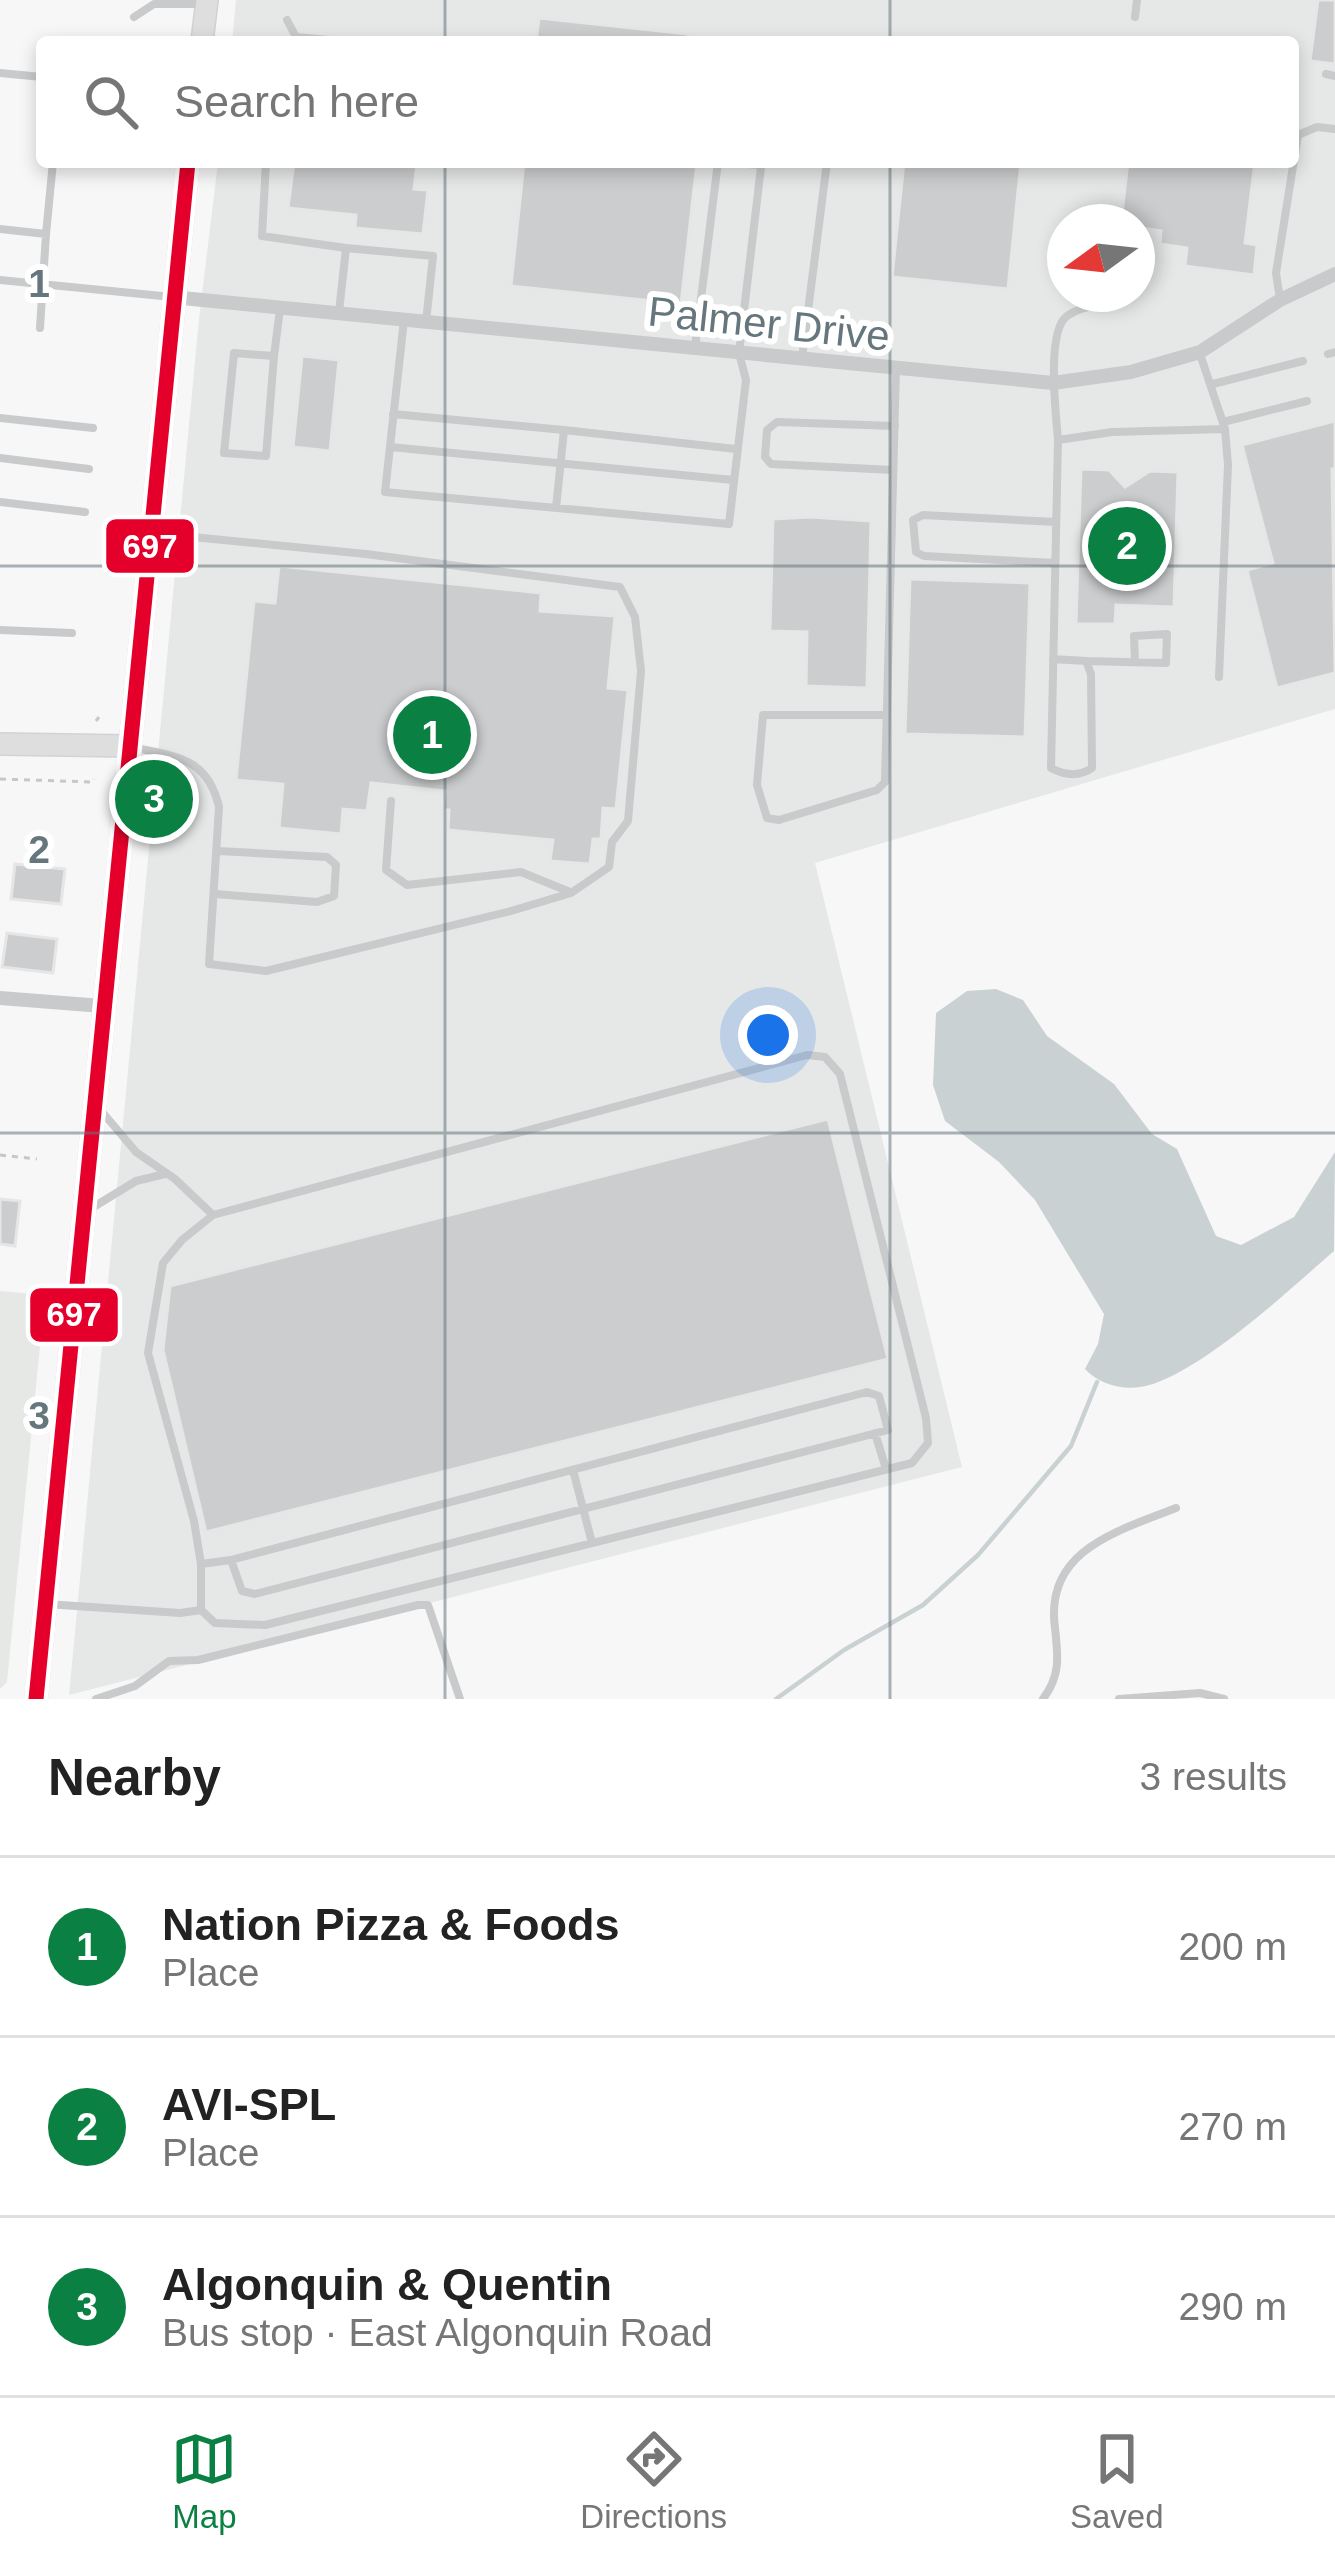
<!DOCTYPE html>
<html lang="en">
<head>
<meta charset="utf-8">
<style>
  body { margin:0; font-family:Helvetica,sans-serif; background:#f2f2f2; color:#222 }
  .compass { position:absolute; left:1047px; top:204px; width:108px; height:108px; border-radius:50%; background:#fff; box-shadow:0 6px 18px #0003; rotate:255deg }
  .you { position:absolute; left:768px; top:1035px; width:42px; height:42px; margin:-30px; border:9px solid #fff; border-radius:50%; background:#1a73e8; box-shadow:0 0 0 18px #1a73e833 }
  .badge { display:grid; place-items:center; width:78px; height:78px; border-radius:50%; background:#0b8043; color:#fff; font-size:39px; font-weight:700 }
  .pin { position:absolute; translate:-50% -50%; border:6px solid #fff; box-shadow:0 3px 12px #0006 }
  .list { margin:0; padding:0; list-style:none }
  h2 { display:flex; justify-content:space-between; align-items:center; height:156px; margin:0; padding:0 48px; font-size:51px }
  h2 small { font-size:39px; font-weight:400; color:#767676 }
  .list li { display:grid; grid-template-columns:78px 1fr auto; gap:36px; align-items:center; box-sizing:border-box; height:180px; padding:0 48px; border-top:3px solid #e0e0e0 }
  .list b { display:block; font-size:45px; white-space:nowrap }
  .list p { margin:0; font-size:39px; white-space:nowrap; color:#767676 }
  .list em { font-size:39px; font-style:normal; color:#767676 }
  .icon { flex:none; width:66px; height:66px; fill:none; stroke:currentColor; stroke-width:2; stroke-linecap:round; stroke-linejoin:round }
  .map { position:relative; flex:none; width:1335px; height:1699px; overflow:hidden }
  .search { position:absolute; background:#fff; box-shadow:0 6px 18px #0003; left:36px; right:36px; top:36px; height:132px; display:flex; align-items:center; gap:30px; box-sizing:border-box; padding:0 42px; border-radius:12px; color:#767676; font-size:45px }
  .sheet { height:696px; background:#fff }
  nav { display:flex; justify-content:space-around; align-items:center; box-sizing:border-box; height:168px; border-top:3px solid #e0e0e0; background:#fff; font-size:33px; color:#767676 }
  nav a { display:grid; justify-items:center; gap:6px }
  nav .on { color:#0b8043 }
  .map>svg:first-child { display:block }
</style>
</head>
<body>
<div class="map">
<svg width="1335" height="1699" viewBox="0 0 1335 1699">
  <rect width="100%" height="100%" fill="#f7f7f7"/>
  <path fill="#e6e8e7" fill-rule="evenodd" d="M236,0h1099v709l-520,154 147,604 -893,228 130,-1376 19,-157h1075v-120h-1061zM1065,222h72v72h-72z"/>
  <path fill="#e6e8e5" d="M0,1291l45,4 -38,387 -7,7z"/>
  <path fill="#cad1d3" d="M996,989l27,11 24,36 67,48 38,50 25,15 39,87 25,9 53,-28 41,-65 -1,99c-45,39 -125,114 -181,133 -24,8 -51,3 -68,-15l13,-25 6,-30 -69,-114 -36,-38 -54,-41 -12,-36 3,-72 31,-22z"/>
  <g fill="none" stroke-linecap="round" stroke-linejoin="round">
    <path stroke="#cad1d3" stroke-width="4.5" d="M776,1699l68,-49 79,-45 55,-50 93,-109 26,-64"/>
  </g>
  <path fill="#cccdce" stroke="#e6e6e6" stroke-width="3" d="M1318,0h17v64l-25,-3z
    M539,18l149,16 -1,8h-151z
    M294,162h123l-3,27 14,1 -5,44 -68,-6 1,-13 -68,-7z
    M524,162h173l-16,142 -170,-18z
    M904,162h117l-13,127 -116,-12z
    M1128,162h127l-10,81 12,2 -3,30 -69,-9 2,-18 -27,-4 1,-13 -24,-4v-5h-16z
    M302,356l37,4 -9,91 -37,-4z
    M1335,421v47l-3,1 3,204 -58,15 -30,-118 26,-7 -31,-118z
    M1081,469l28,1 16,17 25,-16 28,1 -4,135 -58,-2 -1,19h-39z
    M810,517l61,4 -4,167 -61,-2 1,-54 -37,-1 3,-112z
    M279,566l262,27 -1,18 75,5 -7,72 20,2 -12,119 -13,-1 -2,31h-8l-3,25 -40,-3 3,-21 -105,-10 1,-20h-6l2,-19 -74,-8 -4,28 -24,-2 -2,25 -62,-6 4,-44 -47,-4 18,-179 21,2z
    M910,579l120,4 -5,154 -120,-3z
    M15,864l50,5 -4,35 -50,-5z
    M7,933l50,6 -4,34 -51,-6z
    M828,1119l60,240 -682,173 -43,-182 7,-64z
    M0,1199l20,2 -5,45 -15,-2z"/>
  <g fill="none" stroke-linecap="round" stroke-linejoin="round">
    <g stroke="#d2d3d4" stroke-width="24">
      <path id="secondary" d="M0,744l129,2"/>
    </g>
    <g stroke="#d2d2d3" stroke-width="24">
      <path id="primary" d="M202,42l5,-42
        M36,1699l152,-1537"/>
    </g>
    <path stroke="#c7c7c8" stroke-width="3" stroke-dasharray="6 6" stroke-linecap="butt" d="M96,721l3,-4
      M0,779l93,3 1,-3
      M0,1155l37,4"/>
    <path stroke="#c8cacb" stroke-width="8" d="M134,17l20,-13h51
      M1135,17l2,-17
      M287,20l9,17 33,3
      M0,73l42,4
      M1326,74l9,2
      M266,162l-4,74 84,12 -7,64
      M0,229l46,5 -6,94
      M46,234l7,-72
      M346,248l87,8 -7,66
      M0,280l172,17
      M1137,289l7,-48
      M1132,294c-20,12 -47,9 -65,22 -21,15 -11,99 -9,124l54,-8 113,-3 -25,-75
      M1280,299l-4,-26 22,-138 19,-8 18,2
      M404,320l-19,172 344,32 17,-144 -7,-27 22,-186
      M695,347l23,-185 43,3
      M1328,354l7,-2
      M274,356l-8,100 -42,-3 10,-100 40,3 6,-47
      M802,358l25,-196
      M1213,384l90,-23
      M393,414l171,16
      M0,418l93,10
      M1223,422l84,-21
      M390,447l343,33
      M0,458l89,11
      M893,470l-122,-6 -6,-7 2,-27 10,-8 118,4
      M0,502l85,10
      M556,508l8,-78 172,19
      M1055,563l-131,-7 -8,-4 -3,-32 10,-5 133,7
      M0,630l72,3
      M1053,659l33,2 5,13 1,94c-13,9 -28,7 -41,0l7,-328
      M1086,661l80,2 1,-29 -33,2 1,26
      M1219,677l9,-212 -3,-36
      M887,715h-124l-6,70 10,33 12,2 98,-30 8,-8 11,-413
      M136,748c43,9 72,11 83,59l-10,157 57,7 245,-60 60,-18 38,-26 3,-25 16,-21 13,-150 -6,-54 -15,-30 -254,-33 -214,-21
      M391,801l-5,69 21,15 114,-13 49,20
      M215,894l102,8 17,-6 2,-31 -9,-8 -109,-6
      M98,1107l38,45 39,27 38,36
      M87,1211l49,-30 29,-7
      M875,1433l11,36
      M573,1470l19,73
      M201,1564l30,-4 11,31 13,3 633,-164 -9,-34 -12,-4 -636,168
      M46,1604l134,9 21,-3v-46l-7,-43 -46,-168 15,-90 19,-23 31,-25 594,-160 18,2 15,17 86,344 2,25 -16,20 -647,162 -50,-2 -14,-13
      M96,1699l39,-13 34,-25 29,-1 220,-55h10l32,94
      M1043,1699c18,-24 15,-43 12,-71 -11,-78 63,-97 121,-120
      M1119,1699l81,-6 24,6"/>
    <path stroke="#c8cacb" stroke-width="14" d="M172,297l881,86 78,-11 69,-20 80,-52 55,-26
      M0,998l102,8"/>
    <use href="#secondary" stroke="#dededf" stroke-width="21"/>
    <use href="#primary" stroke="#dededf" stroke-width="21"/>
    <g stroke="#fff" stroke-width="24">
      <path id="bus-1" d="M36,1699l152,-1537"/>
    </g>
    <use href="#bus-1" stroke="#e4002b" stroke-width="15"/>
  </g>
  <path fill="none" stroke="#66767d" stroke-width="3" stroke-opacity="0.55" d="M445,0v42M890,0v42M445,162v1537M890,162v1537M0,566h1335M0,1133h1335"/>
  <g text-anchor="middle" stroke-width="12" stroke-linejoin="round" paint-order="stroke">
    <g font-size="42" fill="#66767d" stroke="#fff">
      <text transform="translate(769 323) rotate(6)" y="15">Palmer Drive</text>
    </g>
  </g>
  <g font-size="39" text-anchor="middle" font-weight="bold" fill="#66767d" stroke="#fff" stroke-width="12" stroke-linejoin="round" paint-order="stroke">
    <text x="39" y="297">1</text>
    <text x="39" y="863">2</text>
    <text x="39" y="1429">3</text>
  </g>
  <g stroke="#fff" stroke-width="4.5">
    <rect x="104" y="517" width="92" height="58" rx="12" fill="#e4002b"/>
    <rect x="28" y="1286" width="92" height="58" rx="12" fill="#e4002b"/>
  </g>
  <g font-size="33" text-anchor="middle" font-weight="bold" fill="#fff">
    <text x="150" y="558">697</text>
    <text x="74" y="1326">697</text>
  </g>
</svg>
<svg class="compass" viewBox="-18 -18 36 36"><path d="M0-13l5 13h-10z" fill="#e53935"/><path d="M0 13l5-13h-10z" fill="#767676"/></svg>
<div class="you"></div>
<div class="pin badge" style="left:432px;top:735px">1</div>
<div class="pin badge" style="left:1127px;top:546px">2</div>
<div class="pin badge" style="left:154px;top:799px">3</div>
<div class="search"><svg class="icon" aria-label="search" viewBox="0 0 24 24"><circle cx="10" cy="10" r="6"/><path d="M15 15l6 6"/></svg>Search here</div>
</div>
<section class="sheet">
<h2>Nearby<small>3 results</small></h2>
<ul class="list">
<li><span class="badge">1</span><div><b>Nation Pizza &amp; Foods</b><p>Place</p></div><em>200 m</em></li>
<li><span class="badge">2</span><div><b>AVI-SPL</b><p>Place</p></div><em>270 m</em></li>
<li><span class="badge">3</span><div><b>Algonquin &amp; Quentin</b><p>Bus stop · East Algonquin Road</p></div><em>290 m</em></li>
</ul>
</section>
<nav>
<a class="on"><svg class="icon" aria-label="map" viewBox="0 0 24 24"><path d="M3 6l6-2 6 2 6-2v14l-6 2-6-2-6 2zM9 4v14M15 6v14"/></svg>Map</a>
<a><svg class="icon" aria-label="directions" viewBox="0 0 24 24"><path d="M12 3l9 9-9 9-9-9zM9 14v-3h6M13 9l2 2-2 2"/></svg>Directions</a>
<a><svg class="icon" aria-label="saved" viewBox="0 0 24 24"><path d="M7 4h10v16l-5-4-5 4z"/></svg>Saved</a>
</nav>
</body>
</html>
